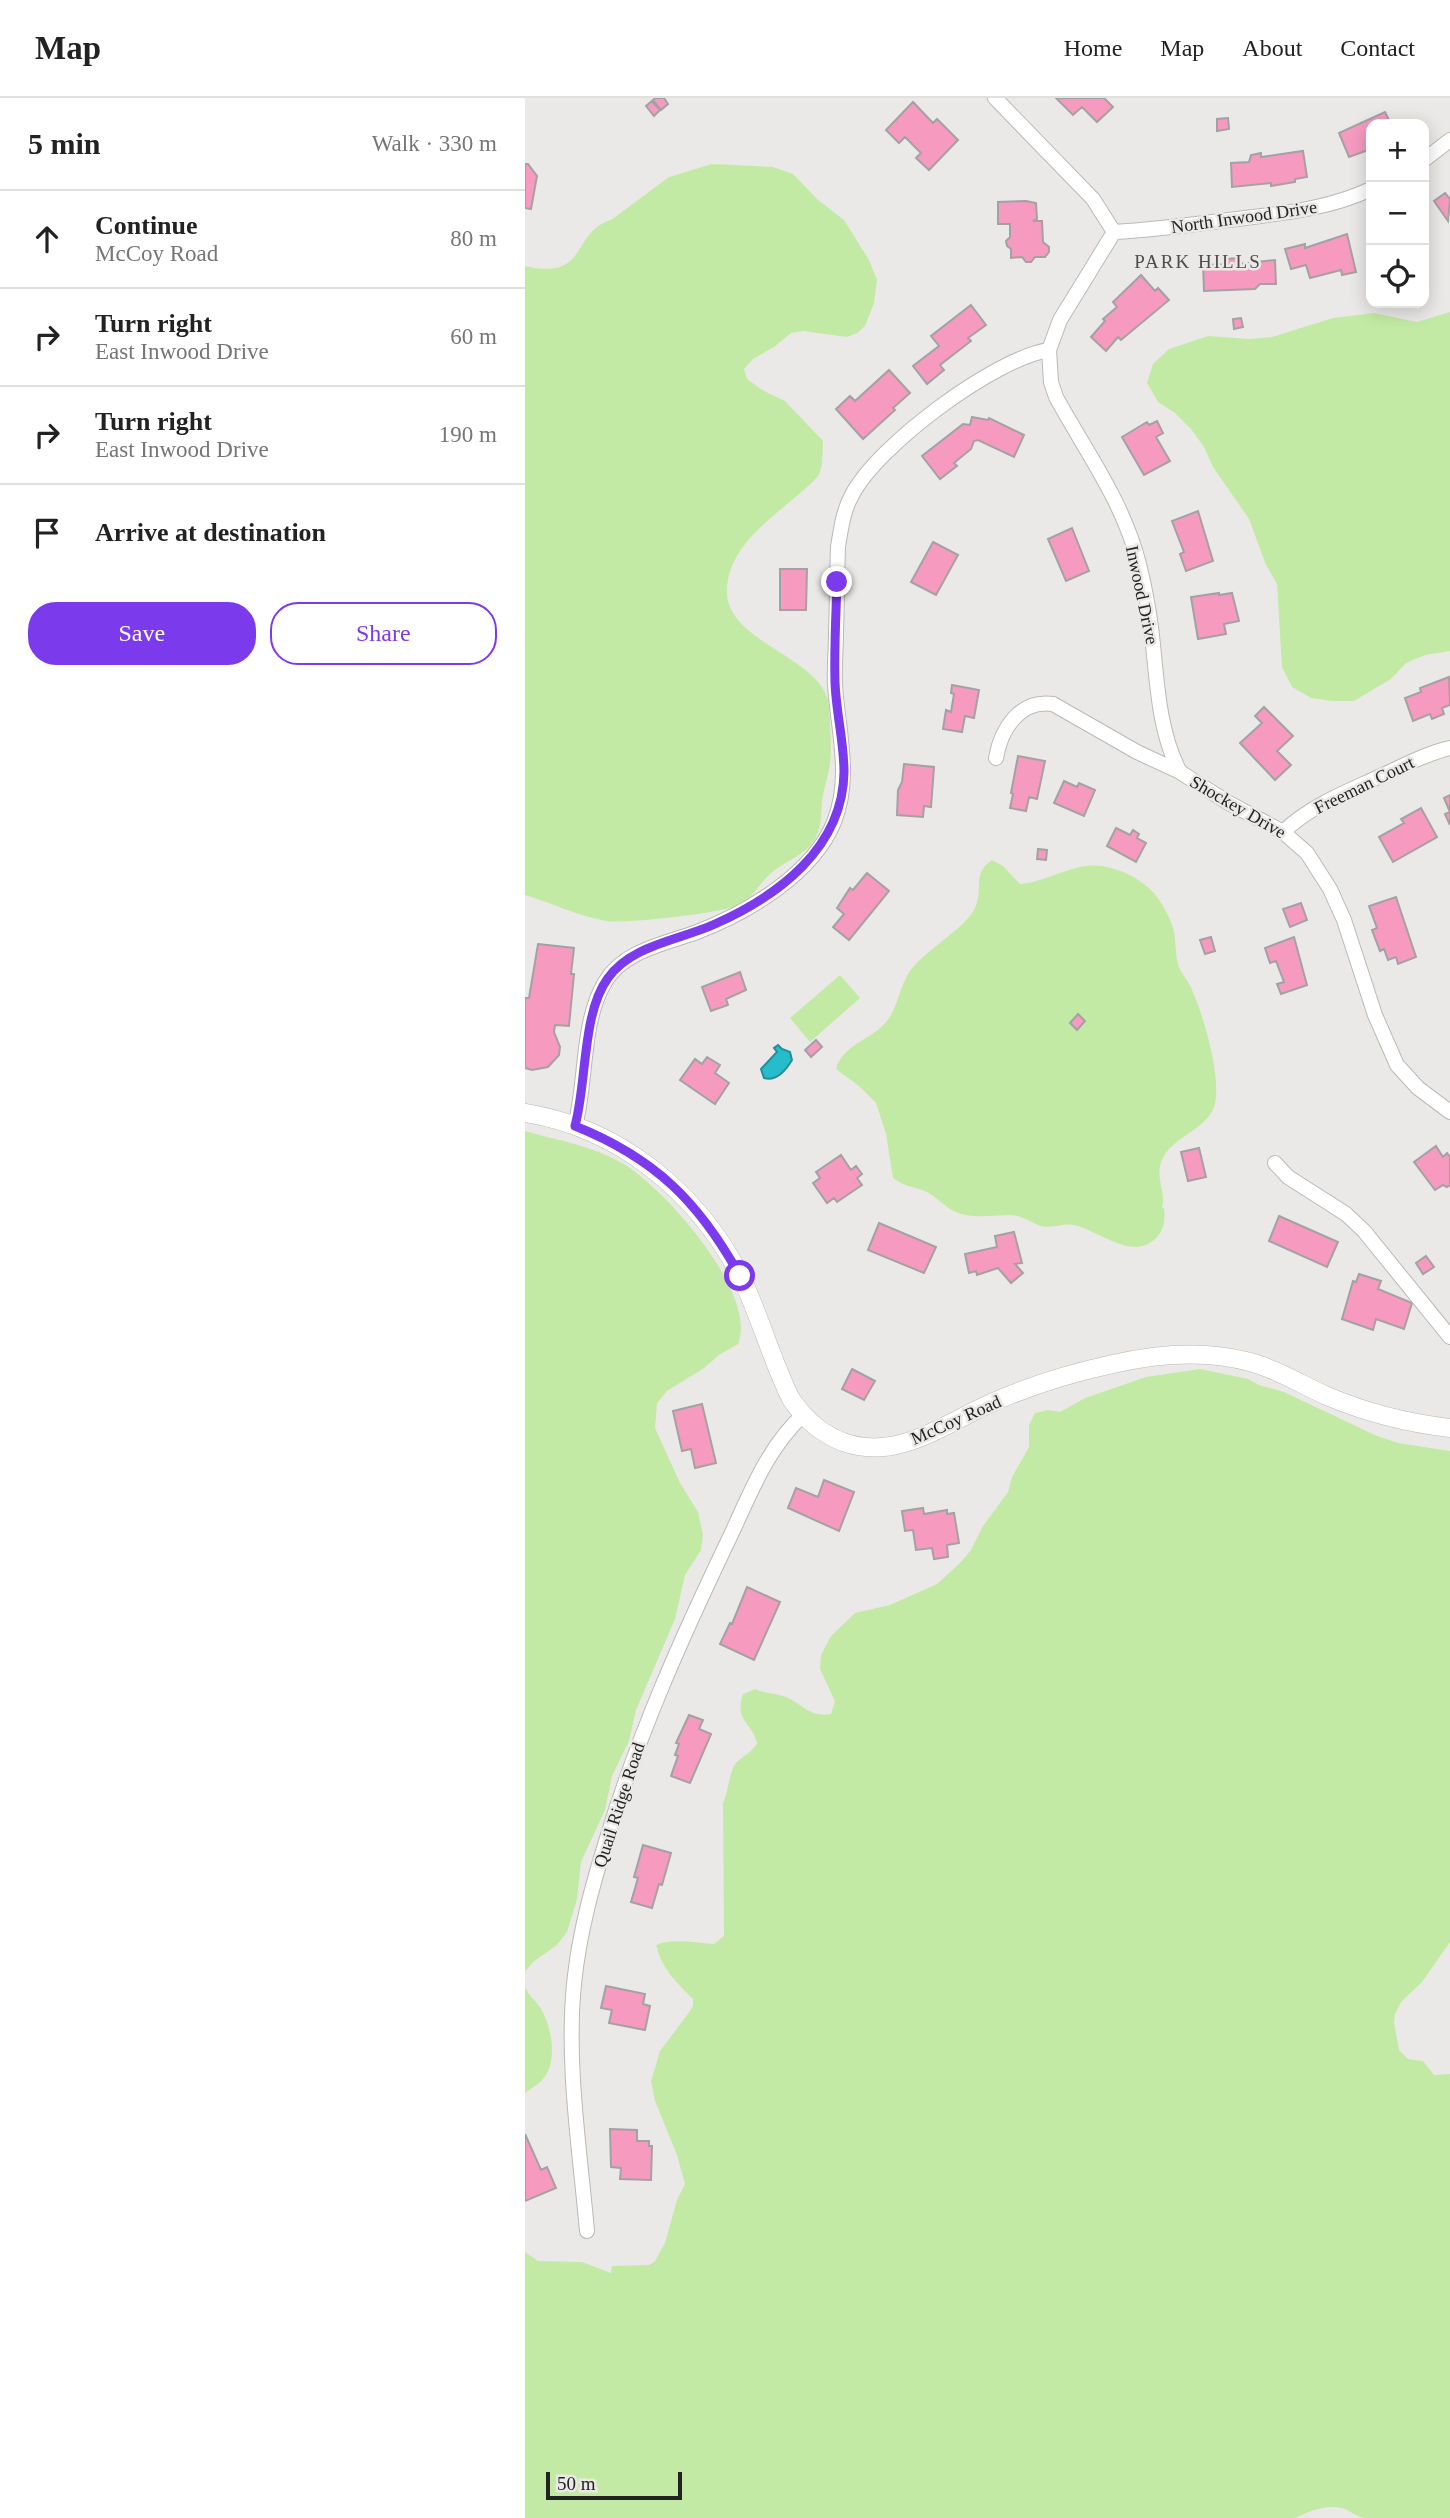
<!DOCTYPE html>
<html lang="en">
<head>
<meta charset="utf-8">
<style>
  body { margin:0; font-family:"Times New Roman",serif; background:#f6f6f6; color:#222 }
  .controls { position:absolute; right:21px; top:21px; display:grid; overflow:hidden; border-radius:14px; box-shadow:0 4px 18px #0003 }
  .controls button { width:63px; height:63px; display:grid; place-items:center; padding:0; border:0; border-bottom:2px solid #e0e0e0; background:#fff; color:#222; font:35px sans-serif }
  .scale { position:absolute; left:21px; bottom:18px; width:136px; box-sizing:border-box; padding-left:7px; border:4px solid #222221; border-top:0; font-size:19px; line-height:24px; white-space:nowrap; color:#222221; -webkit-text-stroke:5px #ebe9e7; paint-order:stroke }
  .stop { position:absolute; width:21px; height:21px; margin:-16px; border:5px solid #7c3aed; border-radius:50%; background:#fff }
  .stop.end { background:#7c3aed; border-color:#fff; box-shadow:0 2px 7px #0008 }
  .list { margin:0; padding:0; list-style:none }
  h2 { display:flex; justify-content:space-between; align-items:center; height:91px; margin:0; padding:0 28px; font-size:30px }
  h2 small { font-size:23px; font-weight:400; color:#767676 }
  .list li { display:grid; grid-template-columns:46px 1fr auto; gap:21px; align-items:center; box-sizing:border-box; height:98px; padding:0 28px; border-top:2px solid #e0e0e0 }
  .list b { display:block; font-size:26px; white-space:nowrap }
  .list p { margin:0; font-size:23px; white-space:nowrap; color:#767676 }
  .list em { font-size:23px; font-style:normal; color:#767676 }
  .actions { display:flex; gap:14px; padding:21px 28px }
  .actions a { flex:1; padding:16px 0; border:2px solid #7c3aed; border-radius:28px; text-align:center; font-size:24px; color:#7c3aed }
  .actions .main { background:#7c3aed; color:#fff }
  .icon { flex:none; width:38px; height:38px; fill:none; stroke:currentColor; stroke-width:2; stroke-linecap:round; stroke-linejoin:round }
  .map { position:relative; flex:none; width:925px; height:2420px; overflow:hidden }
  header { display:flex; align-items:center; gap:42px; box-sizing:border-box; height:98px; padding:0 35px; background:#fff; border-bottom:2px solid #e0e0e0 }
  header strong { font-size:33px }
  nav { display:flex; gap:38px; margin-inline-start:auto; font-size:24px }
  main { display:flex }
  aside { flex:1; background:#fff }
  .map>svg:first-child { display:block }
</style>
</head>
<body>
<header>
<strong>Map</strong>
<nav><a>Home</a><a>Map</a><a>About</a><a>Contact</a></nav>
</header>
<main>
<aside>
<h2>5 min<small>Walk · 330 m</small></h2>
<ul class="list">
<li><svg class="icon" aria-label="ahead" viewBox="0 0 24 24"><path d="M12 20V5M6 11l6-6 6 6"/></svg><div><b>Continue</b><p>McCoy Road</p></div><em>80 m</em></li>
<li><svg class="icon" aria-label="right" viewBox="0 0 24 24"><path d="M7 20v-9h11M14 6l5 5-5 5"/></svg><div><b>Turn right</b><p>East Inwood Drive</p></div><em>60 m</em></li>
<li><svg class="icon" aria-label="right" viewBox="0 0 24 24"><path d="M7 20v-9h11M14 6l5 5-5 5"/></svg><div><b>Turn right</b><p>East Inwood Drive</p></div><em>190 m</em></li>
<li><svg class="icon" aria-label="arrive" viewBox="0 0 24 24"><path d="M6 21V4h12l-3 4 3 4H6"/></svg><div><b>Arrive at destination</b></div></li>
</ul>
<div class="actions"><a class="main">Save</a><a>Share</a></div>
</aside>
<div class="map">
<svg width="925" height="2420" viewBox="0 0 925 2420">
  <rect width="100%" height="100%" fill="#ebe9e7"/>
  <path fill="#c3eaa4" d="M187,66l61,3 20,7 24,25 27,21 25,40 8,20 -3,23 -9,23 -8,7 -10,4 -44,-6 -12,2 -17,14 -21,12 -9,10 3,10 17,12 21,10 38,40 -1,23 -3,11c-31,35 -92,63 -92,117 0,51 98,66 102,114 1,19 3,39 1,58 -2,13 -6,24 -8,37 -1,13 0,29 -9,41 -9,13 -25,18 -38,28 -13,9 -20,25 -33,34 -16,9 -117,20 -136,17 -28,-5 -54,-18 -81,-26v-629c65,15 45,-34 86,-46l58,-43z
    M925,214v339l-25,4 -19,8 -15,16 -37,22h-22l-21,-3 -19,-11 -10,-20 -5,-83 -11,-19 -17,-46 -36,-52 -9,-20 -13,-18 -16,-16 -17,-11 -11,-19 6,-19 16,-15 39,-13 42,3 22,-2 61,-19 41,-5 43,9z
    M467,762l11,6 17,18c28,-2 53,-22 82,-18 19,3 39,13 51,26 7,8 16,23 19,33 5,13 2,28 7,42 3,8 10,14 13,23 12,27 29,85 23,114 -7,28 -48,32 -55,62 -3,14 6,28 2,42h2c2,15 -1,28 -16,36 -22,12 -54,-16 -75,-19 -11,-2 -21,4 -32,1 -11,-4 -18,-10 -30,-11 -18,0 -36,4 -53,-2 -11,-4 -20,-15 -31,-21 -14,-6 -20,-4 -34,-14l-7,-44 -10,-31 -16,-16 -24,-18c7,-27 42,-30 55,-54 8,-15 10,-31 19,-44 16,-22 56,-43 65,-63 9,-19 -4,-34 17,-48z
    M315,877l20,23 -50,44 -20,-24z
    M0,1033c32,9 67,15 97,32 41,23 137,131 116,181l-19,11 -15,13 -37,23 -10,12 -2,25 25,55 18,29 5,23 -2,15 -16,25 -10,44 -39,91 -7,31 -17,35 -7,34 -24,52 -4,37 -10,33 -10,13 -24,17 -8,10z
    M675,1271l48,10 11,6 25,7 93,44 21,7 52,8v491l-28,40 -21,20 -6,12 -1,8 5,28 9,9 15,2 11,14 16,-1v444h-85c-10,-2 -13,-6 -20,-9 -16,-6 -36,2 -50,9h-770v-266l13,9 44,1 29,11 1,-7 37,-1 6,-4 10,-18 12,-43 8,-16 -8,-29 -22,-54 -4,-20 9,-30 30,-40 3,-5v-7c-17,-17 -31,-30 -37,-54 16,-7 40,-2 58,-1l10,-8 -1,-133c5,-10 7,-34 13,-40 7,-8 16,-10 21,-20 -5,-21 -23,-21 -14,-49l12,-5c11,5 24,4 33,9 17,8 21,19 43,16l4,-13 -15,-32 1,-14 10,-19 24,-23 35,-8 47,-21 23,-21 11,-13 12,-24 25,-34 4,-15 17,-30v-22l6,-12 13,-3 12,2 25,-14 61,-21z
    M0,1888c3,10 11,14 16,23 11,18 17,53 2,70 -5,6 -13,10 -18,14z"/>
  <path fill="#25bdcb" stroke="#248e98" stroke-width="2" d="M253,947l4,4 8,3 2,8c-6,10 -15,22 -28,18l-3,-9 16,-17 -3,-4z"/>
  <path fill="#f69ac0" stroke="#a4a1a2" stroke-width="2" d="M130,0h9l4,6 -7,6 -8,-10z
    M531,0h48l9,9 -16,15 -15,-15 -9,8z
    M127,3l8,9 -6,6 -8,-10z
    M388,4l20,21 4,-4 21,21 -29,30 -13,-12 5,-5 -16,-16 -6,6 -13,-13z
    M860,14l6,12h-20v25l-22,8 -10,-24z
    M703,20l1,11 -12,2v-12z
    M778,53l4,26 -12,2v3l-24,4v-3l-39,4 -1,-24 18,-1 2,-7 10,-2v4z
    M0,66h3l9,12 -6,33 -6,-1z
    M920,95l5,6 -2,22 -14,-20z
    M501,103l10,2 1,16 -4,2h9l1,21 6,5v5l-4,5h-10l-4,5h-5l-4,-5 -11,1v-9l-4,-3 -1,-5 4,-4v-13h-12v-22z
    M822,136l9,38 -14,3 -1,-5 -31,8 -4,-13 -15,4 -6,-20 20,-5v4z
    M713,160l1,6 36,-4 1,24h-16l-5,5 -51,2 -1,-26 22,-1v-5z
    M616,177l14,16 3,-3 11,12 -48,40 -3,-3 -12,14 -15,-14 14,-16 -2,-2 14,-12 -4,-5z
    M446,207l15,20 -18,13 3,3 -31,24 4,5 -17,14 -14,-18 26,-20 -8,-10z
    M716,220l2,9 -9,2 -1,-10z
    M364,272l21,23 -17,15 2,2 -32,29 -27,-30 14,-13 5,5z
    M447,319l16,3 1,-2 35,17 -10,22 -36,-17 -4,1 -3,8 -17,14 3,3 -17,13 -18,-23 41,-32 7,1z
    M632,323l6,12 -7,4 14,24 -26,14 -22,-38 25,-15 2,3z
    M673,413l15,50 -27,10 -6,-17 4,-2 -12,-31z
    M547,430l17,43 -23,10 -18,-42z
    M408,444l25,13 -22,40 -25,-13z
    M255,471h27l-1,41h-26z
    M694,495v2l13,-2 7,28 -15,3 2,10 -28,5 -7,-42z
    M924,579l1,28 -8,3 2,6 -12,5 -2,-5 -17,7 -8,-23 16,-6 -1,-4z
    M427,587l27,5 -5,28 -9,-2 -3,16 -19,-3 3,-19 5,2 3,-18 -3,-1z
    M739,609l29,29 -16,15 14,14 -16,15 -35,-37 22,-20 -7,-7z
    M493,658l27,5 -8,38 -8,-2 -3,14 -16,-3 3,-14 -2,-1z
    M379,666l30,3 -3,40 -7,-1 -1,11 -26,-2 1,-25 4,-8z
    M539,683l13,6 2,-4 16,7 -11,26 -30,-13z
    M925,697v30l-5,-11 5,-2 -6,-14z
    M896,710l16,29 -44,25 -14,-25 25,-14 -3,-4z
    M591,730l14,7 3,-5 6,4 -2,4 9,5 -10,19 -29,-16z
    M513,751l9,1 -1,10 -9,-1z
    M342,775l22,18 -40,49 -16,-13 11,-13 -7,-6 13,-20 3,2z
    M871,799l20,60 -18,7 -2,-7 -8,3 -4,-11 -4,2 -8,-21 5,-2 -8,-22z
    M776,805l6,17 -17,7 -7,-18z
    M686,839l4,14 -10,3 -5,-14z
    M769,839l13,48 -26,9 -4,-10 7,-2 -8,-21 -6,2 -5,-15z
    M13,846l36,4 -3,26h3l-5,52 -14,-1 -1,7 6,15 -1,8 -11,12 -16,3 -7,-2v-70h4z
    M215,874l6,18 -20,9 2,6 -17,6 -9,-24z
    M553,916l7,7 -8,9 -7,-7z
    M291,942l6,7 -11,10 -6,-7z
    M182,959l13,8 -5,8 14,10 -14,21 -35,-24 15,-21 7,5z
    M911,1048l7,11 4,-4 3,4v28l-3,2 -4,-2 -8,5 -21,-28z
    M674,1050l7,29 -18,4 -7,-29z
    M316,1057l10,15 5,-4 6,8 -5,4 5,7 -25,17 -3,-4 -7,5 -14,-20 7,-5 -4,-6z
    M754,1118l59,26 -11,25 -58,-26z
    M354,1125l57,24 -12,26 -56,-23z
    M489,1134l8,31 -7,1 8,9 -12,10 -13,-15 -21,7 -1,-4 -7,2 -4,-19 32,-7 -2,-11z
    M901,1158l8,11 -11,7 -7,-11z
    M834,1176l22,7 -3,8 34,14 -8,26 -28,-10 -3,11 -31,-11 11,-38 3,1z
    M327,1271l23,12 -11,19 -22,-11z
    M177,1306l14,59 -21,5 -4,-19 -9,2 -9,-40z
    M299,1382l30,12 -15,39 -51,-23 8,-20 22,9z
    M398,1410l1,6 23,-4v4l7,-1 5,30 -12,2 1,12 -14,2 -2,-11 -16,2 -3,-20 -8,1 -3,-20z
    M222,1489l33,15 -26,58 -34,-16 10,-21 2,1z
    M164,1617l14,5 -4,9 12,5 -21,49 -19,-7 7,-20 -3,-1 4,-11 -3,-1z
    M118,1747l28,8 -9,32 -3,-1 -7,24 -21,-6 7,-24 -4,-1z
    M81,1888l39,8 -2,10 7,2 -5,24 -36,-7 3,-13 -11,-2z
    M85,2031l27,1v11h12v5h3l-1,34 -31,-1 1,-11 -10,-1z
    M0,2036l16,36 6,-3 9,21 -31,13z"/>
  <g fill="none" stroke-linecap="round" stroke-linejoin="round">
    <g stroke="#bab9b6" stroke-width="16">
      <path id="minor" d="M470,0l98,101 21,33
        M899,62l26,-20
        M589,134c38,-2 76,-7 114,-12 48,-6 99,-10 143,-31
        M524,252l2,32 5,15c30,55 67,104 83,167 5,20 9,41 12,63 6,47 6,102 29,145
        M471,660c5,-29 24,-59 57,-54l84,48 43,20 47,30 56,30 24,21 23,36 14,31 31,95 22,50 21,23 32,24
        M758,734c28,-27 66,-41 100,-57 22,-10 44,-22 67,-27
        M50,1028c12,-45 6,-104 30,-144 19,-32 60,-38 92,-50 50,-19 116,-58 137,-110 18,-45 4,-91 1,-137 -1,-17 1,-35 1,-53 1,-28 1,-57 2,-85 3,-18 5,-36 14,-52 25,-49 143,-137 197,-145l11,-30 54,-88
        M750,1065l13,14 58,37 18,17 86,106
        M62,2133c-7,-80 -21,-167 -13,-247 5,-51 19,-101 34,-149 31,-102 74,-198 120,-294 21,-44 38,-92 75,-126"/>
    </g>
    <g stroke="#bab9b6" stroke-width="19">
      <path id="tertiary" d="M0,1015c94,15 172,79 215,162 20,40 31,84 51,124 14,20 29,34 52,43 53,19 98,-16 144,-37 39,-18 84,-32 126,-41 43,-10 93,-14 137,-2 27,7 52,23 77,34 40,17 80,27 123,32"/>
    </g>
    <use href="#minor" stroke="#fff" stroke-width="14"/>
    <use href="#tertiary" stroke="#fff" stroke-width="18"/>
  </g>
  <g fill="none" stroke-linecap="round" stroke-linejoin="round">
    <path stroke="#7c3aed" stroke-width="9" d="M215,1178c-41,-74 -85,-118 -165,-150 12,-44 7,-113 33,-148 23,-33 72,-38 107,-54 63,-28 128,-76 129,-152 0,-30 -8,-60 -9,-90 -1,-33 1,-67 2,-100"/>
  </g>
  <g text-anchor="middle" stroke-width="5" stroke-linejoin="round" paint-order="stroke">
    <g font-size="18" fill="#222221" stroke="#ebe9e7">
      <text transform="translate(719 119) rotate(-8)" y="6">North Inwood Drive</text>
      <text transform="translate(617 497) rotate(78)" y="6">Inwood Drive</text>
      <text transform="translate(839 687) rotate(-26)" y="6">Freeman Court</text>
      <text transform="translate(713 709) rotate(30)" y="6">Shockey Drive</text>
      <text transform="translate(431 1322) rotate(-24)" y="6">McCoy Road</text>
      <text transform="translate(94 1707) rotate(-72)" y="6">Quail Ridge Road</text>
    </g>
    <g font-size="19" letter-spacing="2" fill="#4f4d4b" stroke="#ebe9e7">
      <text x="673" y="170">PARK HILLS</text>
    </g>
  </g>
</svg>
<div class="controls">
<button>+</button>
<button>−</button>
<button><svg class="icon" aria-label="locate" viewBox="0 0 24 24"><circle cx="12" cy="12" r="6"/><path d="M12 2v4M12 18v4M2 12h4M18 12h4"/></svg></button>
</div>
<div class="scale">50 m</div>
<div class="stop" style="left:215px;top:1178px"></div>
<div class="stop end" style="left:312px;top:484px"></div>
</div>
</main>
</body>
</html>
